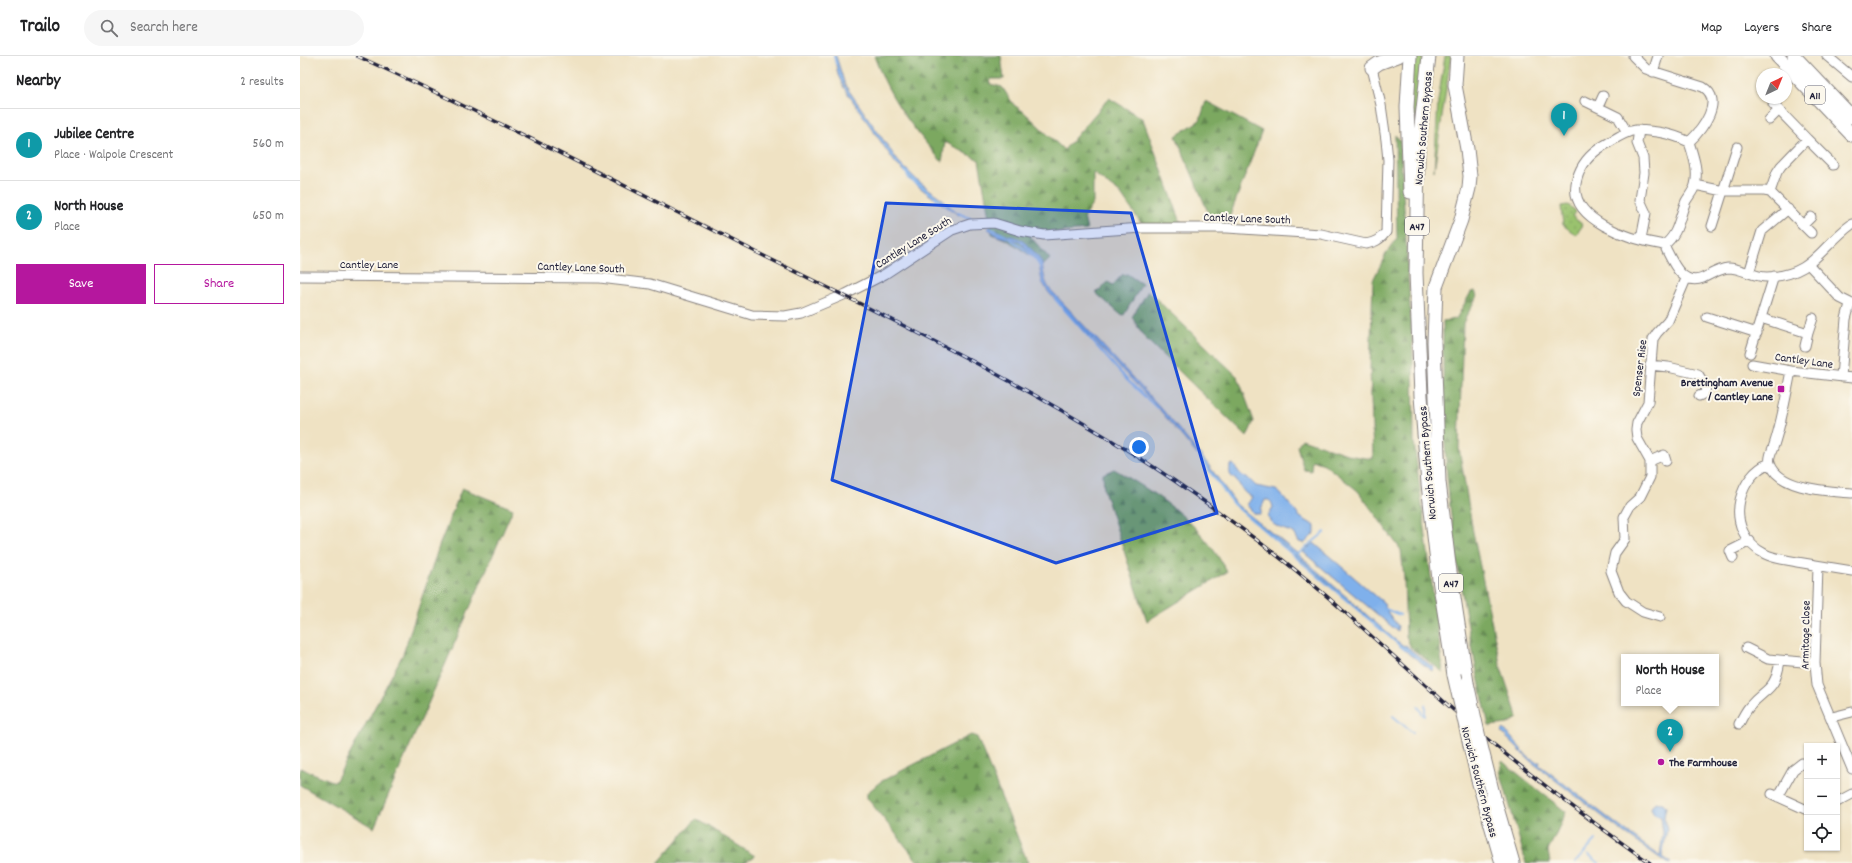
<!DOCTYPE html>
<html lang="en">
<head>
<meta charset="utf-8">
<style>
  body { margin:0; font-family:Dekko,sans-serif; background:#f6f6f6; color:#202124 }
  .controls { position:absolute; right:12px; bottom:12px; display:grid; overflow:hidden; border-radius:0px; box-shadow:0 1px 3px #0004 }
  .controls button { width:36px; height:36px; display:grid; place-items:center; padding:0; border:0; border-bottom:1px solid #e0e0e0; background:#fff; color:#202124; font:20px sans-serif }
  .compass { position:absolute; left:1456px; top:12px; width:36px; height:36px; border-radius:50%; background:#fff; box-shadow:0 1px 3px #0004; rotate:43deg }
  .you { position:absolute; left:839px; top:391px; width:14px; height:14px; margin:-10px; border:3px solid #fff; border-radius:50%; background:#1a73e8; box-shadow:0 0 0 6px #1a73e833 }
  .badge { display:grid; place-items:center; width:26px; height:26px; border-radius:50%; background:#b5179e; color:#fff; font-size:13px; font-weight:700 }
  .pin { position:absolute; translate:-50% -33px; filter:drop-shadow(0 1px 2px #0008) }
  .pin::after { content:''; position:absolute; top:21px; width:14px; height:12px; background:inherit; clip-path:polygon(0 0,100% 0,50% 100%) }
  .popup { position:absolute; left:1321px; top:598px; width:98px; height:52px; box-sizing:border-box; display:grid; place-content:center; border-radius:0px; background:#fff; filter:drop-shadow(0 1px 3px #0005); font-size:13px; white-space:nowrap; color:#757577 }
  .popup b { font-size:15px; color:#202124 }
  .popup::after { content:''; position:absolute; left:50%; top:100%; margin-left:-8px; border:8px solid transparent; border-top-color:#fff }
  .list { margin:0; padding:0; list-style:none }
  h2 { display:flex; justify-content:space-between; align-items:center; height:52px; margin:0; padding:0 16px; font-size:17px }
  h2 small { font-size:13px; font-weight:400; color:#757577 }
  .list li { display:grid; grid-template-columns:26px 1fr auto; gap:12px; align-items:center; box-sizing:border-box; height:72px; padding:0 16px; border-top:1px solid #e0e0e0 }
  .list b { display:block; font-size:15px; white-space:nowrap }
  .list p { margin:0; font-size:13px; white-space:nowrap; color:#757577 }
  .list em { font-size:13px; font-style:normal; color:#757577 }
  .actions { display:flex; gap:8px; padding:12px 16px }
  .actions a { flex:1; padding:9px 0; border:1px solid #b5179e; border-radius:0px; text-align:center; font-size:14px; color:#b5179e }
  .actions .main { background:#b5179e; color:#fff }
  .icon { flex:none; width:22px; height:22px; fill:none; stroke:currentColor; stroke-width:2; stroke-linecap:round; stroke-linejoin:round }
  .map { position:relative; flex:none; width:1552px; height:807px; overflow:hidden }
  header { display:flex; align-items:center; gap:24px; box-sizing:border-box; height:56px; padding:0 20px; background:#fff; border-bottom:1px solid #e0e0e0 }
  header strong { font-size:19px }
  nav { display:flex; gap:22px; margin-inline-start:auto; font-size:14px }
  .search { width:280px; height:36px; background:#f6f6f6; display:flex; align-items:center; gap:10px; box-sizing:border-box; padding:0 14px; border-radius:22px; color:#757577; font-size:15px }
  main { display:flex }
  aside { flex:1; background:#fff }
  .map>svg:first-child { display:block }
</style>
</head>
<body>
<header>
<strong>Trailo</strong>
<div class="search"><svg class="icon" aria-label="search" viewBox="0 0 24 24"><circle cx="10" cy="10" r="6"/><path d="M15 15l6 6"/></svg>Search here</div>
<nav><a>Map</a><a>Layers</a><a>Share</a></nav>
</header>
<main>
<aside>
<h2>Nearby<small>2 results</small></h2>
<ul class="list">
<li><span class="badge" style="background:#0f9aa8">1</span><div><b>Jubilee Centre</b><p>Place · Walpole Crescent</p></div><em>560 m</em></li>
<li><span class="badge" style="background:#0f9aa8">2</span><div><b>North House</b><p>Place</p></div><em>650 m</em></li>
</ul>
<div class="actions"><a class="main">Save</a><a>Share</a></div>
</aside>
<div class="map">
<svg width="1552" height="807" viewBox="0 0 1552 807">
  <defs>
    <pattern id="forest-firs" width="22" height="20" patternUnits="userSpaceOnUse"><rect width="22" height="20" fill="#7ba861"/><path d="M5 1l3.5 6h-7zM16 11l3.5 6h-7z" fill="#648851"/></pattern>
    <pattern id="park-dots" width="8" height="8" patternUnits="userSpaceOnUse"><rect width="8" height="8" fill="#9ac26e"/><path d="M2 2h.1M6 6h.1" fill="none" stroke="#84a660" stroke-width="1.8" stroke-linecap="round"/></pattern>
  </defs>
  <rect width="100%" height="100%" fill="#fbf7ec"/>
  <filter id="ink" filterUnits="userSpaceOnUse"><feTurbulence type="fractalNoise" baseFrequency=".025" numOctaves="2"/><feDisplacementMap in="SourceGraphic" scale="8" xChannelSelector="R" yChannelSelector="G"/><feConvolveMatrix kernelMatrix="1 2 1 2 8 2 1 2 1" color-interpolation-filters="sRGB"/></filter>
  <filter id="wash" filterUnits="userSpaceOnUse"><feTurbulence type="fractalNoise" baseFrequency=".012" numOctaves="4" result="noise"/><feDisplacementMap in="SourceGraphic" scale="16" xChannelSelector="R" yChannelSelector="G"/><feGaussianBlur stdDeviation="0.9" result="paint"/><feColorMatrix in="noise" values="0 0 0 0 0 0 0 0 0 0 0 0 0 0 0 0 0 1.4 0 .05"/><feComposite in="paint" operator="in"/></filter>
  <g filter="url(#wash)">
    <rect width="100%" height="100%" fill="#efe2c3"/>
    <path fill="#9ac26e" stroke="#5e7254" d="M1113,0h10l-6,44 -2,61 -5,-55z
      M1145,0h6l-17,115 4,-70z"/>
    <path fill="url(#forest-firs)" stroke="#4e654e" d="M574,0h127l3,23h-13l-1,5 12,3 12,18 10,7 40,38 45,-52 34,21 39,106 -39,1 -23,-33 -27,-20v30l-9,14 3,13 -58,5 21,24 -6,6 -37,-25 -15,-6 -13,-74 -34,-18 -3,20c-30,-35 -52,-62 -68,-106z
      M906,45l56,30 -36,95 -13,-2 -37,-88 24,-16z
      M1095,79l5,6 13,215 1,86 29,230 -32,-24 -5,-12 -2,-57 -3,-29 -43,-59 -34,-27 -12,-4 -1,11 -7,-1 -7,-24 5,-7 51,17 20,3 -3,-91 3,-88 13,-26 11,-16z
      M827,218l15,10 -18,31 -4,-1 -24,-21 12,-11 5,3 9,-10z
      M848,235l90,86 16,44 -7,16 -103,-100 -12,-20z
      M1175,235l2,5 -14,27 -4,125 14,84 28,136 17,50 -10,6 -19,2c-19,-82 -35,-166 -42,-250 -4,-51 -4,-103 -4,-155l13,-2 15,-27z
      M814,413c46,27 88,54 113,103l-80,49 -43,-131 -1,-16z
      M162,432l51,21 -139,319 -74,-43v-17l35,14 68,-128 36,-108z
      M671,679l6,2 51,126h-109l-52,-65v-5l13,-11z
      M1202,705l64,51 -18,39 2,12h-24l-26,-92z
      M396,763l59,37 -11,7h-86z"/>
    <path fill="url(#park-dots)" stroke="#5e7254" d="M1268,149l8,6 -4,5 11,9 -7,10 -13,-10 -2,-19z"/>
    <path fill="#7fb0eb" stroke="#506993" d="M534,0h2l9,29 53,76 19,19 28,21 14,14c-11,-7 -30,-20 -41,-29 -8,-7 -13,-16 -22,-22l-52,-76 -6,-13z
      M690,171c11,10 25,8 31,13 6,4 19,17 21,24 2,9 2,16 7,24l112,120 46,55 30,42 61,49 96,85 10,7 2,-1 2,3 26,20 -2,3 -30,-23 -96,-84 -72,-59 -29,-41 -52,-62 -104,-109 -7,-11 -3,-17 -5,-8 -15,-16 -21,-5 -11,-8z
      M933,408l9,12 5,1 9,9 20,4 6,5 18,22 15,9v7l-10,10 -6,-1 -5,-9c-8,-3 -25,-7 -26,-17l5,-8c-1,-5 -2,-9 -8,-8l-4,9v5h-7l-7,-9 5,-8c-7,-3 -9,-6 -13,-13 -6,-9 -11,-5 -9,-19z
      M1014,487l70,60 4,10 10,13 -1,5 -94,-79z
      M1204,673l24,28 8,5h4l-1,3 11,8 82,63 28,20 3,-23 -2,-16 -7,-3 -3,-6 4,-6 8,1 3,4 -2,10 3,12 -5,28 9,6h-4l-43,-30 -95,-73 -28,-28z"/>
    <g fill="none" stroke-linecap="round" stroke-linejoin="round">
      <path stroke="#7fb0eb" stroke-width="2" d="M534,0l2,8
        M605,115l5,9 10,6
        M658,157l16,7
        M689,172c14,4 46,26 51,39
        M755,243l72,81 30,28
        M898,399l35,49 172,146
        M998,498l27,-22
        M1083,552l17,7
        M1118,650l5,9
        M1093,660l20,17
        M1125,660v-11
        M1289,799l10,8
        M1275,807l21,-23"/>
    </g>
  </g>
  <g filter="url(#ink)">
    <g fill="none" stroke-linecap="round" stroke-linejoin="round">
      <g stroke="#88827f" stroke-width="11">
        <path id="minor" d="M1333,0l13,13 57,18c22,13 -1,43 -14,55
          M1527,0l25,21
          M1353,16l5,-16
          M1285,45l33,16 9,15
          M1473,48l34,35
          M1298,51l5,-11
          M1469,64l10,-10
          M1336,74c19,1 35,3 53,12 4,13 10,29 6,43 -1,5 -6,11 -9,16 -7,16 -7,33 -22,44 -31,-5 -99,-24 -87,-66 4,-15 13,-25 26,-33 11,-6 20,-14 33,-16z
          M1339,74l-2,13 6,15 1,15 -4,27 6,13 -5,26
          M1395,129l29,6h40l6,1 41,41
          M1470,136l7,-20 4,-6 26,-27 26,26
          M1503,169l8,-8
          M1412,170l25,-79
          M1364,189c8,15 17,42 39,33 8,-4 16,-9 25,-10 14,0 25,9 39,9 47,-2 52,-29 85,-53
          M1509,209l31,33 12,6
          M1449,217l13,-42 26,-22
          M0,220l300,2 50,6 102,31 33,1 16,-3 45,-19 39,-20 67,-44 18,-6 24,-1 26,8 24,4 98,-7h85l94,6 45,10c9,-2 14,-4 20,-12l2,-72 -2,-20 -5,-35 -9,-37
          M1407,261l50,16
          M1461,262l47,15 -3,13
          M1508,277l5,-15
          M1450,297l24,-77
          M1452,308l39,7 61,7
          M1350,309l18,2 30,7 8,13 -1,6 -6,3
          M1491,315c-5,25 -9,50 -17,74 -2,6 -6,12 -4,18 8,27 60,28 82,30
          M1541,321l5,-58 4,-15
          M1350,405l14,-6 2,6
          M1470,407c-16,6 -26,21 -30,37 -5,21 4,44 25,54 10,5 22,6 32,8 19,3 37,6 55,9
          M1433,502l-3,-7 20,-10
          M1518,510l-3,97 2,22 35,84
          M1360,561l-17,-5 -17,-11 -7,-9 -8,-21 4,-18 10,-14 -1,-22 6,-11 10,-9 10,-20v-16l-13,-23 -1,-8 1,-7 11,-21 5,-63 4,-6 11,-12 18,-42
          M1446,592l22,11 47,4
          M1532,661l20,-5
          M1439,668c3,-6 6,-12 10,-17 17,-20 26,-15 31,-46
          M1472,738l35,16
          M1478,741l15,-27 9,-7
          M1537,746l15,-8"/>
      </g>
      <g stroke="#88827f" stroke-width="15">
        <path id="highway" d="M1110,0l-3,51 3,85
          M1129,0l-11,97 -2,120 5,123 7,88 11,95 15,96
          M1157,0l-2,29 12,64 3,27 -1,12 -8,32 -25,67 -2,55 5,140 10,83 18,118
          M1477,0l75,79
          M1494,0l58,61
          M1072,12l7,-5 19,-7
          M1178,724l24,83
          M1193,738l20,69"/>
      </g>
      <use href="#minor" stroke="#fff" stroke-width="9"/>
      <use href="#highway" stroke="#fff" stroke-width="13"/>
      <g stroke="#22223b" stroke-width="3.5">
        <path id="rail" d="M57,0c135,61 267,130 401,197 149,74 300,146 437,242 44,31 88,64 128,98 43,37 84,76 127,114 63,56 131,107 200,156"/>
      </g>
      <use href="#rail" stroke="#fbf7ec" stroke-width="2" stroke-dasharray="6" stroke-linecap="butt"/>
      <g stroke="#88827f" stroke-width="15" stroke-linecap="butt">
        <path id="highway-bridge" d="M1154,619l24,105
          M1167,627l12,55 14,56"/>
      </g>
      <use href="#highway-bridge" stroke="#fff" stroke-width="13"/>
    </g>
  </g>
  <path fill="#1d4ed8" fill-opacity="0.2" stroke="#1d4ed8" stroke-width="3" stroke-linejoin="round" d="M586,147l245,10 86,300 -161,50 -224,-83z"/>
  <g fill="#b5179e" stroke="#fbf7ec" stroke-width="1.5">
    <rect x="1477" y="329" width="8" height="8" rx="2"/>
    <circle cx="1361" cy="706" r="4"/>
  </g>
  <g text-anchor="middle" stroke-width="4" stroke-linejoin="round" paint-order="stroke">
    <g fill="#fbf7ec" stroke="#636270" stroke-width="1">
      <rect x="1505" y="30" width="20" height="18" rx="3"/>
      <rect x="1105" y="161" width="24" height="18" rx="3"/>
      <rect x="1139" y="518" width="24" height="18" rx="3"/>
    </g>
    <g font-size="11" font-weight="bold" fill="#22223b">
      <text x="1515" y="43">A11</text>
      <text x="1117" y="174">A47</text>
      <text x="1151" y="531">A47</text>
    </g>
    <g font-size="12" fill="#22223b" stroke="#fbf7ec">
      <text transform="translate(1123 72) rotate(-85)" y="4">Norwich Southern Bypass</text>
      <text transform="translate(947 162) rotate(2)" y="4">Cantley Lane South</text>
      <text transform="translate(613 186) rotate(-32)" y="4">Cantley Lane South</text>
      <text x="69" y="212">Cantley Lane</text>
      <text transform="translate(281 211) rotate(2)" y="4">Cantley Lane South</text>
      <text transform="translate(1504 304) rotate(8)" y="4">Cantley Lane</text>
      <text transform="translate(1339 312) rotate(-83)" y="4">Spenser Rise</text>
      <text transform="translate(1127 407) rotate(-95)" y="4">Norwich Southern Bypass</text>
      <text transform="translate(1505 579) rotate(-89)" y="4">Armitage Close</text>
      <text transform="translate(1180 726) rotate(75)" y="4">Norwich Southern Bypass</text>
    </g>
    <g font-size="12" font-weight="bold" fill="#22223b" stroke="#fbf7ec" text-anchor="end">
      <text x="1473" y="330">Brettingham Avenue<tspan x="1473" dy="14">/ Cantley Lane</tspan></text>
      <text x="1369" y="710" text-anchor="start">The Farmhouse</text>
    </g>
  </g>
</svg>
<div class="controls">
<button>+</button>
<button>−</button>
<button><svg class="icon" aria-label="locate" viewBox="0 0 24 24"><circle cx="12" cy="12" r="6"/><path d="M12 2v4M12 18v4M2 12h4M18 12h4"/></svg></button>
</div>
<svg class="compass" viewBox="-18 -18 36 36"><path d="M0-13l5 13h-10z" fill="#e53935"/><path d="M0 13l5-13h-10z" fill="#757577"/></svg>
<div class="you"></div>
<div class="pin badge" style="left:1264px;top:80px;background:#0f9aa8">1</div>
<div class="pin badge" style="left:1370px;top:696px;background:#0f9aa8">2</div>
<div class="popup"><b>North House</b>Place</div>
</div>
</main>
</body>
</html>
